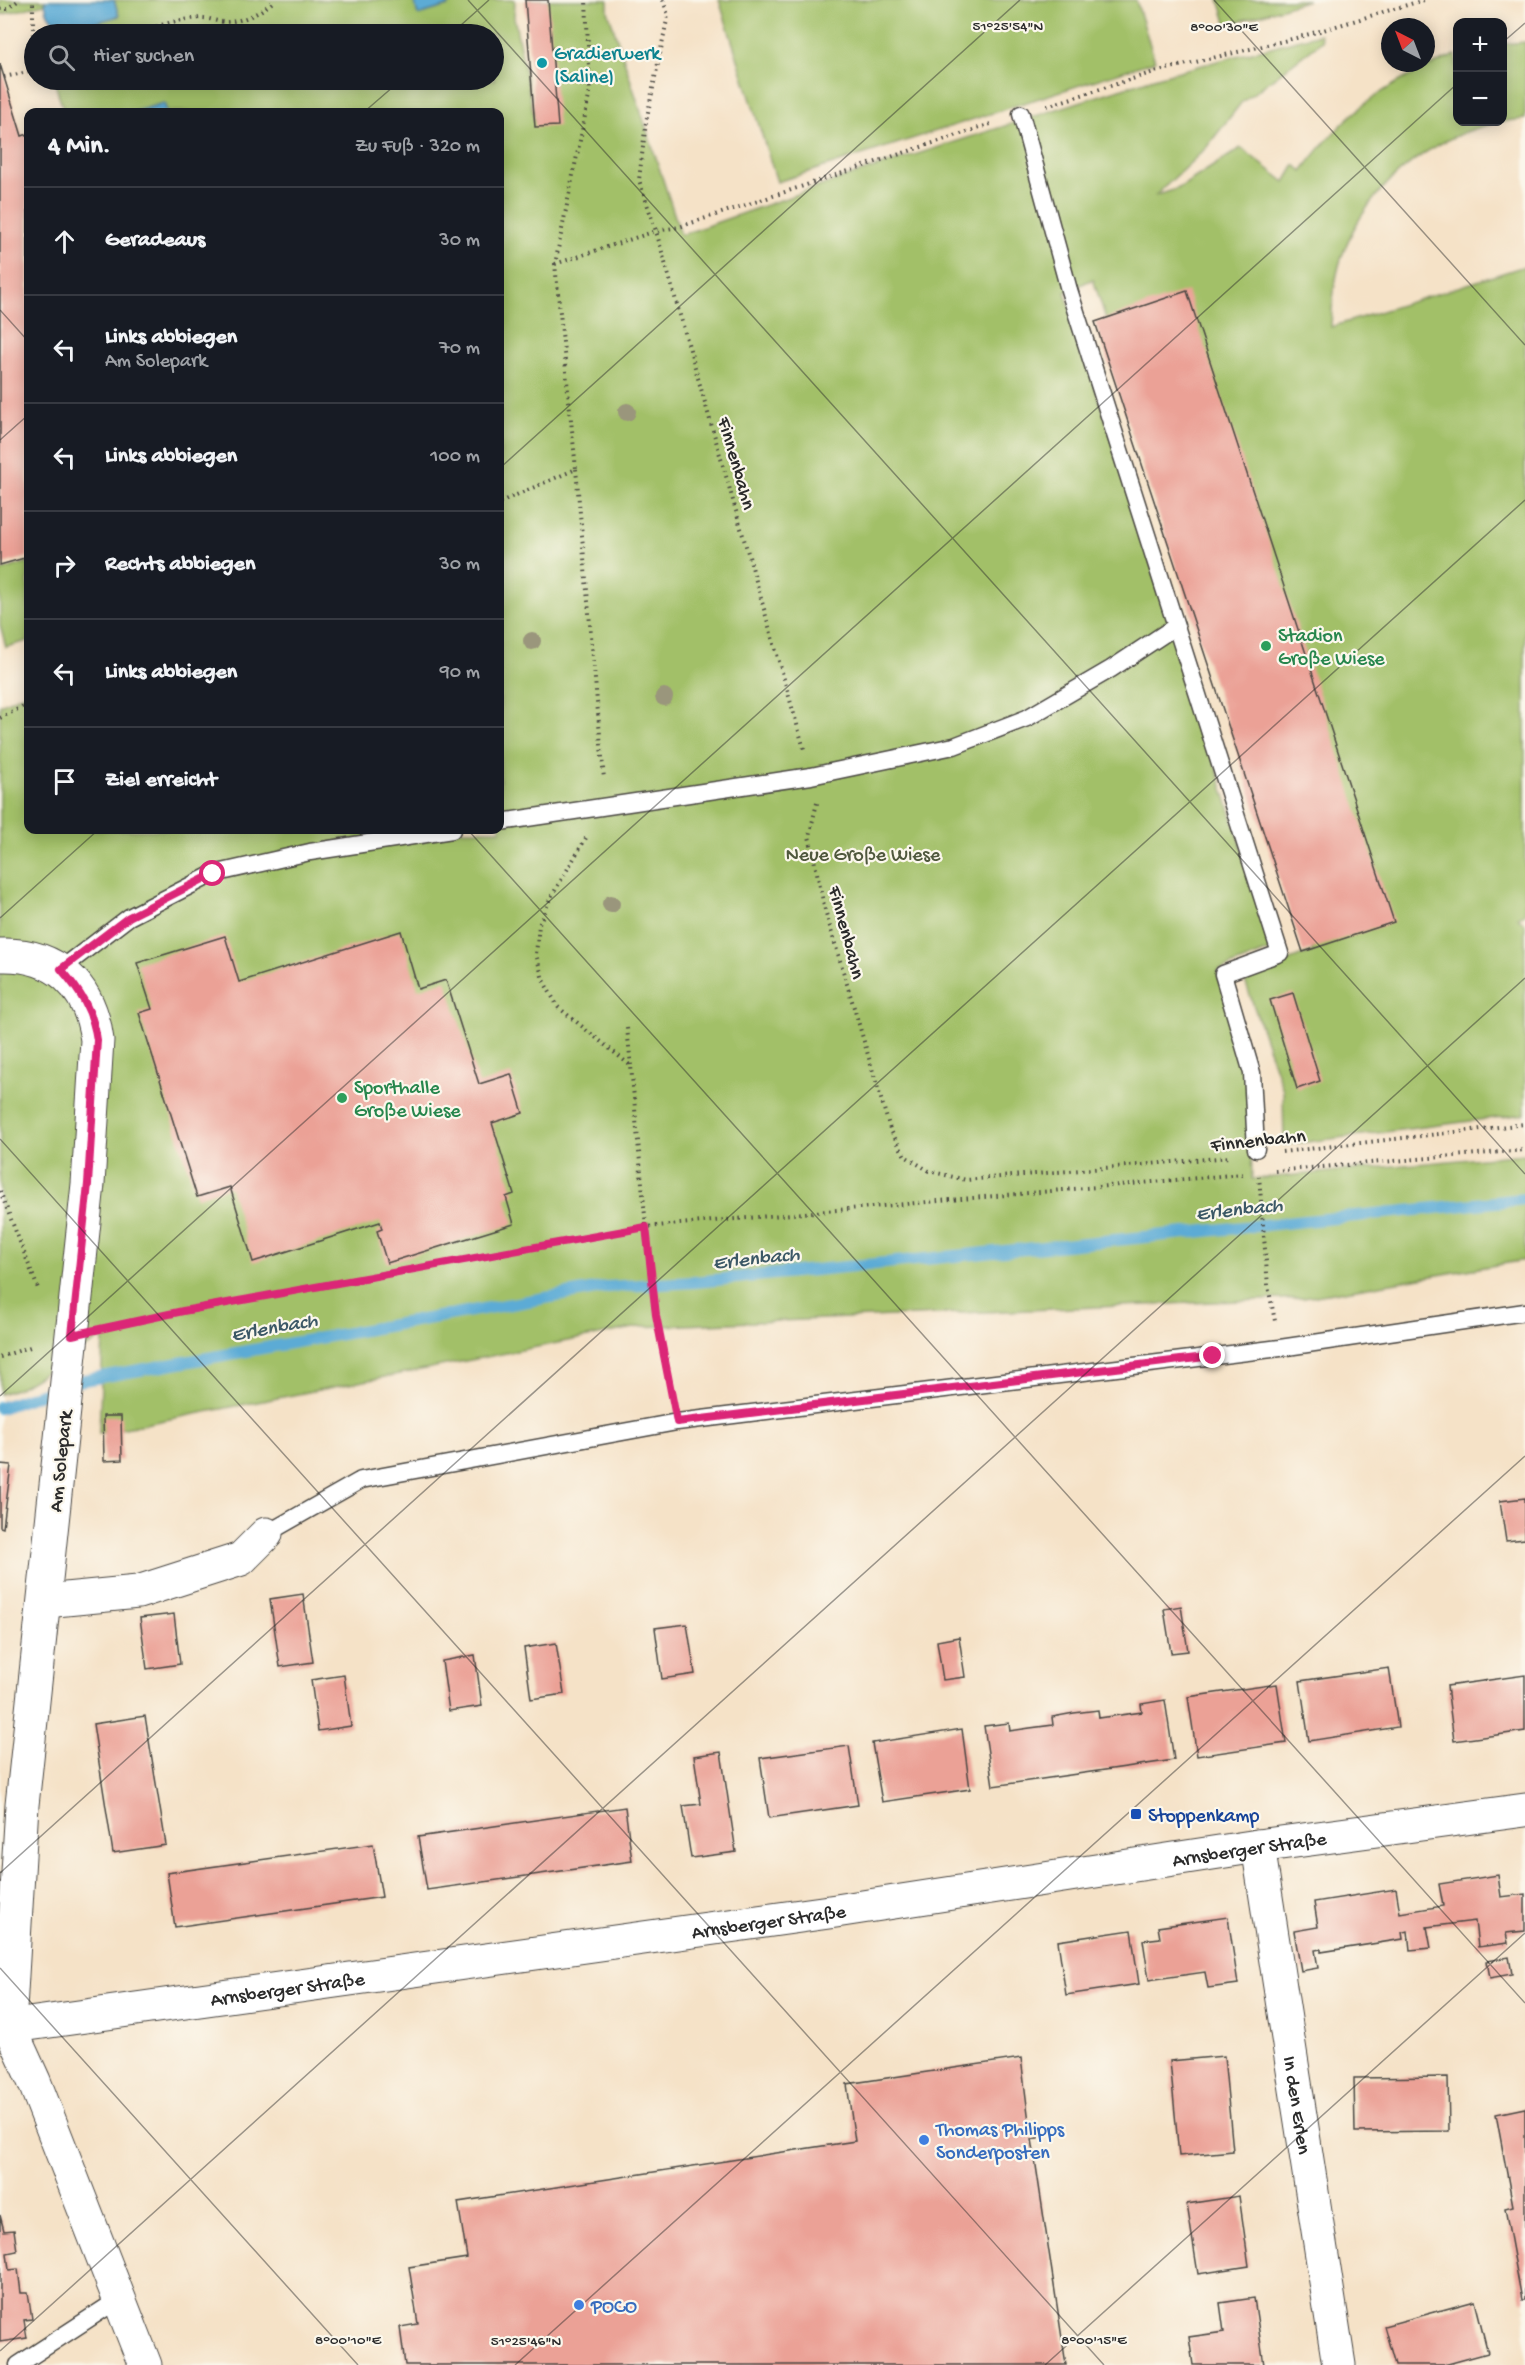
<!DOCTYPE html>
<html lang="de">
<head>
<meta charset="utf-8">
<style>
  body { margin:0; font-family:"Gochi Hand",sans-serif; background:#242831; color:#f1f3f6 }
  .controls { position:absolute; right:18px; top:18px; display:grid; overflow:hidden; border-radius:12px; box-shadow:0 3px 15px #0003 }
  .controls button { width:54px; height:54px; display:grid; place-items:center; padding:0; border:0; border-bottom:2px solid #363941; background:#171b24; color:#f1f3f6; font:30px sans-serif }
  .compass { position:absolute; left:1381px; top:18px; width:54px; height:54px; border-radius:50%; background:#171b24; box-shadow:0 3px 15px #0003; rotate:318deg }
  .stop { position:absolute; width:18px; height:18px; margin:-14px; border:4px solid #db2777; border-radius:50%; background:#fff }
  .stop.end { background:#db2777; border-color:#fff; box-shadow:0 2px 6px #0008 }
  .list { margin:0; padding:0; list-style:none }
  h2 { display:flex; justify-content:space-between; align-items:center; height:78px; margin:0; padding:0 24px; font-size:26px }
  h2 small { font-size:20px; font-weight:400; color:#9ea1a6 }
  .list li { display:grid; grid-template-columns:39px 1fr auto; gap:18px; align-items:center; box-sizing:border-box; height:108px; padding:0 24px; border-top:2px solid #363941 }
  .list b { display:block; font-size:22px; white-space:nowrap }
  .list p { margin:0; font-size:20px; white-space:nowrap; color:#9ea1a6 }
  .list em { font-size:20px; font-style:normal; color:#9ea1a6 }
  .icon { flex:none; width:33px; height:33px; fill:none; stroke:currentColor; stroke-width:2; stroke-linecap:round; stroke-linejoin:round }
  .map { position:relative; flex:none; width:1525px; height:2365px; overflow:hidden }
  .search { position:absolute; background:#171b24; box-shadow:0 3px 15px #0003; left:24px; top:24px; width:480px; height:66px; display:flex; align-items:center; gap:15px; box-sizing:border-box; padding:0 21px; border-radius:33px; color:#9ea1a6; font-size:22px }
  .panel { position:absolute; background:#171b24; box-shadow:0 3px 15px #0003; left:24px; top:108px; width:480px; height:726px; border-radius:12px }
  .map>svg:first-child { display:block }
</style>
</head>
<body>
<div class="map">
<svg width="1525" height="2365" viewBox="0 0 1525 2365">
  <rect width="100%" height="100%" fill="#fbf7ec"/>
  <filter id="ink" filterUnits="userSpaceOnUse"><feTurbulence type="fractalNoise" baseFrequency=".0167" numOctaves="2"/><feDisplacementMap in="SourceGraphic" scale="12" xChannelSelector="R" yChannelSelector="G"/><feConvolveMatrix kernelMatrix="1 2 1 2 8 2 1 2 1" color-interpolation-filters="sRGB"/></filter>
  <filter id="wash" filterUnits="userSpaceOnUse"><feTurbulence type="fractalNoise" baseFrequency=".008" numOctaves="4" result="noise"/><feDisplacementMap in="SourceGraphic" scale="24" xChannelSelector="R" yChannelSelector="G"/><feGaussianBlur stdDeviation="1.35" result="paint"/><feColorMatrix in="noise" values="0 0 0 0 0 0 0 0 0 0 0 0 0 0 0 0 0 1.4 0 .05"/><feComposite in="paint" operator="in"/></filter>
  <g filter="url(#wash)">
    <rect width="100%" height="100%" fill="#f5e2c7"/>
    <path fill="#a2c067" stroke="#667649" stroke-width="1.5" d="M0,0h45v4l-45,11z
      M114,0h401l-1,17 21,105 -6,-122h79v11l73,224 168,-59 308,-99 163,-43 2,7 -81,62 -35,45 -51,48 24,-8 62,-40 44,34 10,-17 7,6c46,-62 84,-88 154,-116l2,67h44l1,-78 22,-2v77c-81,5 -158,62 -184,140 -7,22 -9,44 -10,68l194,-61v648l-7,3 7,7v190l-241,31 -1,-55 -39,-112 69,-27 -220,-672 -28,13 209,657 -57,22 32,104 3,104 273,-25v106l-221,38 -665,29 -540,106 4,-96 -84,51 -19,6v-689l28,-13v138h472v-718h-436l-10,-32h440v-46h-419l-1,-7 45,-11z
      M719,0h417l19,61 -378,121z
      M1219,0h89l-81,25z
      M28,562v79l-22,6 -6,-22v-54z"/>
    <path fill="#5babd5" stroke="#436b80" stroke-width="1.5" d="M45,0h69l5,16c-23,6 -73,26 -74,-16z
      M414,0h41l-7,6 -30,9z
      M164,103l3,9h-34z"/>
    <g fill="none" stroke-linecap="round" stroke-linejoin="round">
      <path stroke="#5babd5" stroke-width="12" d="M0,1408l78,-27 529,-94 88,-5 830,-83"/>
    </g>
    <g id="blocks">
      <path fill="#eba196" d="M525,0h23l10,126 -23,1z
        M0,64l22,72 6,-2v423l-28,8z
        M1187,291l207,631 -91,30 -208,-630z
        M401,931l17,58 28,-9 33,104 32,-10 12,39 -31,10 22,71 -8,3 8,27 -127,39 -10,-32 5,-2 -2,-7 -127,40 -23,-75 -33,10 -58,-184 13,-4 -15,-46 88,-27 14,46z
        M1293,993l27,88 -23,8 -27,-89z
        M103,1416h18l1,44 -18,1z
        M0,1464l11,1 -8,63 -3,-1z
        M1525,1498v41l-19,2 -6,-40z
        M303,1594l10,68 -33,5 -10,-68z
        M1181,1606l7,45 -17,2 -7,-44z
        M174,1614l6,50 -33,5 -7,-51z
        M687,1624l8,50 -33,5 -7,-51z
        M959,1637l6,40 -22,3 -6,-39z
        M556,1643l8,51 -33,5 -7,-51z
        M475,1655l7,51 -33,5 -7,-50z
        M1389,1668l9,59 -89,14 -9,-60z
        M344,1675l7,51 -33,5 -7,-51z
        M1525,1675v56l-71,10 -7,-55z
        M1277,1684l9,59 -89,13 -9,-59z
        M1165,1700l9,60 -181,26 -9,-60 25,-3 1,8 20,-3 23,-3 -1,-8 22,-4 24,-3 1,8 43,-6 -1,-8z
        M145,1716l21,129 -53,8 -20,-129z
        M962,1729l8,60 -88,13 -10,-59z
        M849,1746l9,59 -89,13 -9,-60z
        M721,1752l15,100 -45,6 -8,-52 18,-2 -7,-48z
        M625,1807l7,54 -205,29 -9,-53z
        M373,1844l9,53 -207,30 -8,-54z
        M1498,1875l3,22 24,-3v37l-19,2 2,10 -30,4 -3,-26 -48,6 4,21 -21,2 -2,-19 -6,1 1,7 -82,13v-3l-6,1 3,18 -17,3 -7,-40 24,-4 -4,-25 82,-13 4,24 43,-7 -4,-22z
        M1228,1917l10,67 -30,4 -3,-16 -56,8 -6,-40 17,-2 -2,-11z
        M1131,1930l8,54 -73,11 -8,-54z
        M1509,1957l3,17 -22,4 -3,-17z
        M1224,2056l9,95 -54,5 -9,-95z
        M1021,2058l8,64 7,-1 2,17 -6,1 34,226h-661l-5,-38 18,-3 -9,-57 58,-9 -9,-56 397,-61 -8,-57z
        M1448,2077l1,54 -94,1 -1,-54z
        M1525,2108v192h-3l-17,-92 8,-2 -17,-92z
        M1239,2196l10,70 -51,8 -11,-70z
        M0,2215l4,16 10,-1 3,21 -10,2 2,17 9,-1 3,24h7l4,26 -8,1 3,18 -27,4z
        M1254,2298l10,67h-71l-4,-28 35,-5 -4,-29z
        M1475,2301l13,52 -44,12h-49l-11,-39z"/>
    </g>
  </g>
  <g filter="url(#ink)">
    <use href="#blocks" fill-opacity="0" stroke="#494642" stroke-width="1.5"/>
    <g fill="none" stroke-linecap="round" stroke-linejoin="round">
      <g stroke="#494642" stroke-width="19">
        <path id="lane" d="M1176,626l104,327 -57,21 29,99 4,76
          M500,822l311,-46 143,-30 73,-28 84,-49 65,-43 -107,-336 -48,-176
          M61,969l68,-52 84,-43 97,-22 142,-22
          M266,1534l95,-54 316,-58 603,-74 245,-36
          M18,2365l101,-66"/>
      </g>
      <g stroke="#494642" stroke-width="35">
        <g id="street">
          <path d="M0,955c56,-2 90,30 97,85l-9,144 -66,621 -13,221 25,55 111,284"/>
          <path d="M45,1601l93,-9 103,-33 25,-25"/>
          <path id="s1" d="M1258,1846l81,519"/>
        </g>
      </g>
      <g stroke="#494642" stroke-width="35">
        <g id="secondary">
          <path id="s2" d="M0,2028l836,-117 422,-65 267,-36"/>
        </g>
      </g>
      <path stroke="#494642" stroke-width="4" stroke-dasharray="1.5 4.5" stroke-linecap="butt" d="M663,0l5,15 -22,107 -7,58 17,51 148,518
        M0,9h7l12,-9
        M140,34c16,-10 43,-15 62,-16 8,0 15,4 23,4 18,0 37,-10 50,-22
        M33,71v-71
        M4,77l29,-6
        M1047,106l107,-34 142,-34 128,-38
        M555,264l101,-33 23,-4 315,-104
        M576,469l28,310
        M500,502l76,-33 -21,-205 35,-173 -4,-91
        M0,718l28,-14
        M817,803l-8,33 16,74 65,219 15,27 24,15 37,9 264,-23
        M586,838l-36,61 -11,26 -3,29 7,26 15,27 73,59 17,182 8,67 15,79
        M627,1028l4,37
        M1282,1152l243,-28
        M1275,1171l250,-21
        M1259,1176l9,110 7,35
        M0,1191l39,100
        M107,1327l76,-16 463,-84 597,-53
        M0,1357l33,-11"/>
      <use href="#lane" stroke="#fff" stroke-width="16"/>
      <use href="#street" stroke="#fff" stroke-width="33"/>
      <use href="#secondary" stroke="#fff" stroke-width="33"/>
    </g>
    <g fill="#9a967b">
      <circle cx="627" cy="412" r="9"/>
      <circle cx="532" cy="641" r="9"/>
      <circle cx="664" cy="697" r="9"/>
      <circle cx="611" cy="904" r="9"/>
    </g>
  </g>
  <g fill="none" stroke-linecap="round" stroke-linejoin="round" filter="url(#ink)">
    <path stroke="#db2777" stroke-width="8" d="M213,874l-84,43 -68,52c19,22 32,42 36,71l-9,144 -16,151 111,-24 463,-84 10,88 21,107 536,-66"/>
  </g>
  <path fill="none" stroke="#2b2b2b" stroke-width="1.5" stroke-opacity="0.45" d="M468,0l1057,1174M1214,0l311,345M451,34l38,-34M1502,43l23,-20M364,112l37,-32M0,310l28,31M0,440l28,-25M500,468l520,-468M468,830l1057,1173M0,918l98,-88M0,1139l1104,1226M0,1396l1458,-1313M0,1873l1525,-1373M0,1968l358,397M0,2351l1525,-1373M515,2365l1010,-909M1045,2365l480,-432"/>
  <circle fill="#0f9aa8" stroke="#fbf7ec" stroke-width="2" cx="542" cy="63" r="6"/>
  <g fill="#2e9e5b" stroke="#fbf7ec" stroke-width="2">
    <circle cx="1266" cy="646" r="6"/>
    <circle cx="342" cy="1098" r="6"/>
  </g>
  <rect fill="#1a4fb4" stroke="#fbf7ec" stroke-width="2" x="1130" y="1808" width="12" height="12" rx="3"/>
  <g fill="#3f7fe0" stroke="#fbf7ec" stroke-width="2">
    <circle cx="924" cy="2140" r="6"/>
    <circle cx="579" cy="2305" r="6"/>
  </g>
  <g text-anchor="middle" stroke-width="4.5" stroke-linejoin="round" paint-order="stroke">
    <g font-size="20" fill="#0d838f" stroke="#fbf7ec" text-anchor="start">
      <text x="554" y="59">Gradierwerk<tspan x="554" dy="23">(Saline)</tspan></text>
    </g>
    <g font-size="20" fill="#2b2b2b" stroke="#fbf7ec">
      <text transform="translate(738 463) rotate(74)" y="7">Finnenbahn</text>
      <text transform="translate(848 932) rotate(75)" y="7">Finnenbahn</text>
      <text transform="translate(1258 1139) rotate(-6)" y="7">Finnenbahn</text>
      <text transform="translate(59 1461) rotate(-84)" y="7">Am Solepark</text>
      <text dy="7" stroke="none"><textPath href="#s2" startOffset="1262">Arnsberger Straße</textPath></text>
      <text dy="7" stroke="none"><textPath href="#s2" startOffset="776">Arnsberger Straße</textPath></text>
      <text dy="7" stroke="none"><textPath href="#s2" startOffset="290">Arnsberger Straße</textPath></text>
      <text dy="7" stroke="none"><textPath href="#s1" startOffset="262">In den Erlen</textPath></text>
    </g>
    <g font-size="20" fill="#27864d" stroke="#fbf7ec" text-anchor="start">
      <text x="1278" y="641">Stadion<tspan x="1278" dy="23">Große Wiese</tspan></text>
      <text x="354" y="1093">Sporthalle<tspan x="354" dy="23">Große Wiese</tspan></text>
    </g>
    <g font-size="20" fill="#4f583d" stroke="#fbf7ec">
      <text x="863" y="860">Neue Große Wiese</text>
    </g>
    <g font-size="20" fill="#164399" stroke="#fbf7ec" text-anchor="start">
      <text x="1148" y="1821">Stoppenkamp</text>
    </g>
    <g font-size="20" fill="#366cbe" stroke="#fbf7ec" text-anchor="start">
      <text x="936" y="2135">Thomas Philipps<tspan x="936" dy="23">Sonderposten</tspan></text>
      <text x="591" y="2312">POCO</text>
    </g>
    <g font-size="21" font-style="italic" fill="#3c5866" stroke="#fbf7ec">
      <text transform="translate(1239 1208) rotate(-6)" y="7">Erlenbach</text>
      <text transform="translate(756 1257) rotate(-6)" y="7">Erlenbach</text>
      <text transform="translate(274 1326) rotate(-10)" y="7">Erlenbach</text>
    </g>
  </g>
  <g font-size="15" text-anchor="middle" fill="#2b2b2b" stroke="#fbf7ec" stroke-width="4.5" stroke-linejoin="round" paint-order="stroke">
    <text x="1008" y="30">51°25'54"N</text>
    <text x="1224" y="31">8°00'30"E</text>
    <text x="348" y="2344">8°00'10"E</text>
    <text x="1094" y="2344">8°00'15"E</text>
    <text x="526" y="2345">51°25'46"N</text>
  </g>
</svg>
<div class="controls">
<button>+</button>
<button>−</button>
</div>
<svg class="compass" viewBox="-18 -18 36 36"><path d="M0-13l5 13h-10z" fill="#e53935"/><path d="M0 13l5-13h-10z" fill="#9ea1a6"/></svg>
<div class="stop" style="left:213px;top:874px"></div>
<div class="stop end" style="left:1213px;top:1356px"></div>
<div class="search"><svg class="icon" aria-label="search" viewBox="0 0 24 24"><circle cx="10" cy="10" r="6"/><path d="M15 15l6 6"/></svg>Hier suchen</div>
<section class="panel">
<h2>4 Min.<small>Zu Fuß · 320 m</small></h2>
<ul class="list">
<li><svg class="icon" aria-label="ahead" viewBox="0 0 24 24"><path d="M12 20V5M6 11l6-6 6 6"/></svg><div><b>Geradeaus</b></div><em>30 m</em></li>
<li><svg class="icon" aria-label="left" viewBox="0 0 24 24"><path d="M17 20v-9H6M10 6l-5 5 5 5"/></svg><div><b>Links abbiegen</b><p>Am Solepark</p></div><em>70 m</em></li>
<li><svg class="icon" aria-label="left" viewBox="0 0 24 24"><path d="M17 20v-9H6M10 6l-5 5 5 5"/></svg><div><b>Links abbiegen</b></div><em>100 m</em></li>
<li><svg class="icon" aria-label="right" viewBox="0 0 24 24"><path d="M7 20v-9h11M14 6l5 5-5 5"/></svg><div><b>Rechts abbiegen</b></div><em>30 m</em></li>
<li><svg class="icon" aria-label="left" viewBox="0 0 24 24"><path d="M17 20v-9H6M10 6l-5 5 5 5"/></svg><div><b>Links abbiegen</b></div><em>90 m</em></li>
<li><svg class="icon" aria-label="arrive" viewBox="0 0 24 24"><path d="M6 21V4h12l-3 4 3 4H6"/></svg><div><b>Ziel erreicht</b></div></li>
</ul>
</section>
</div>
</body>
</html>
